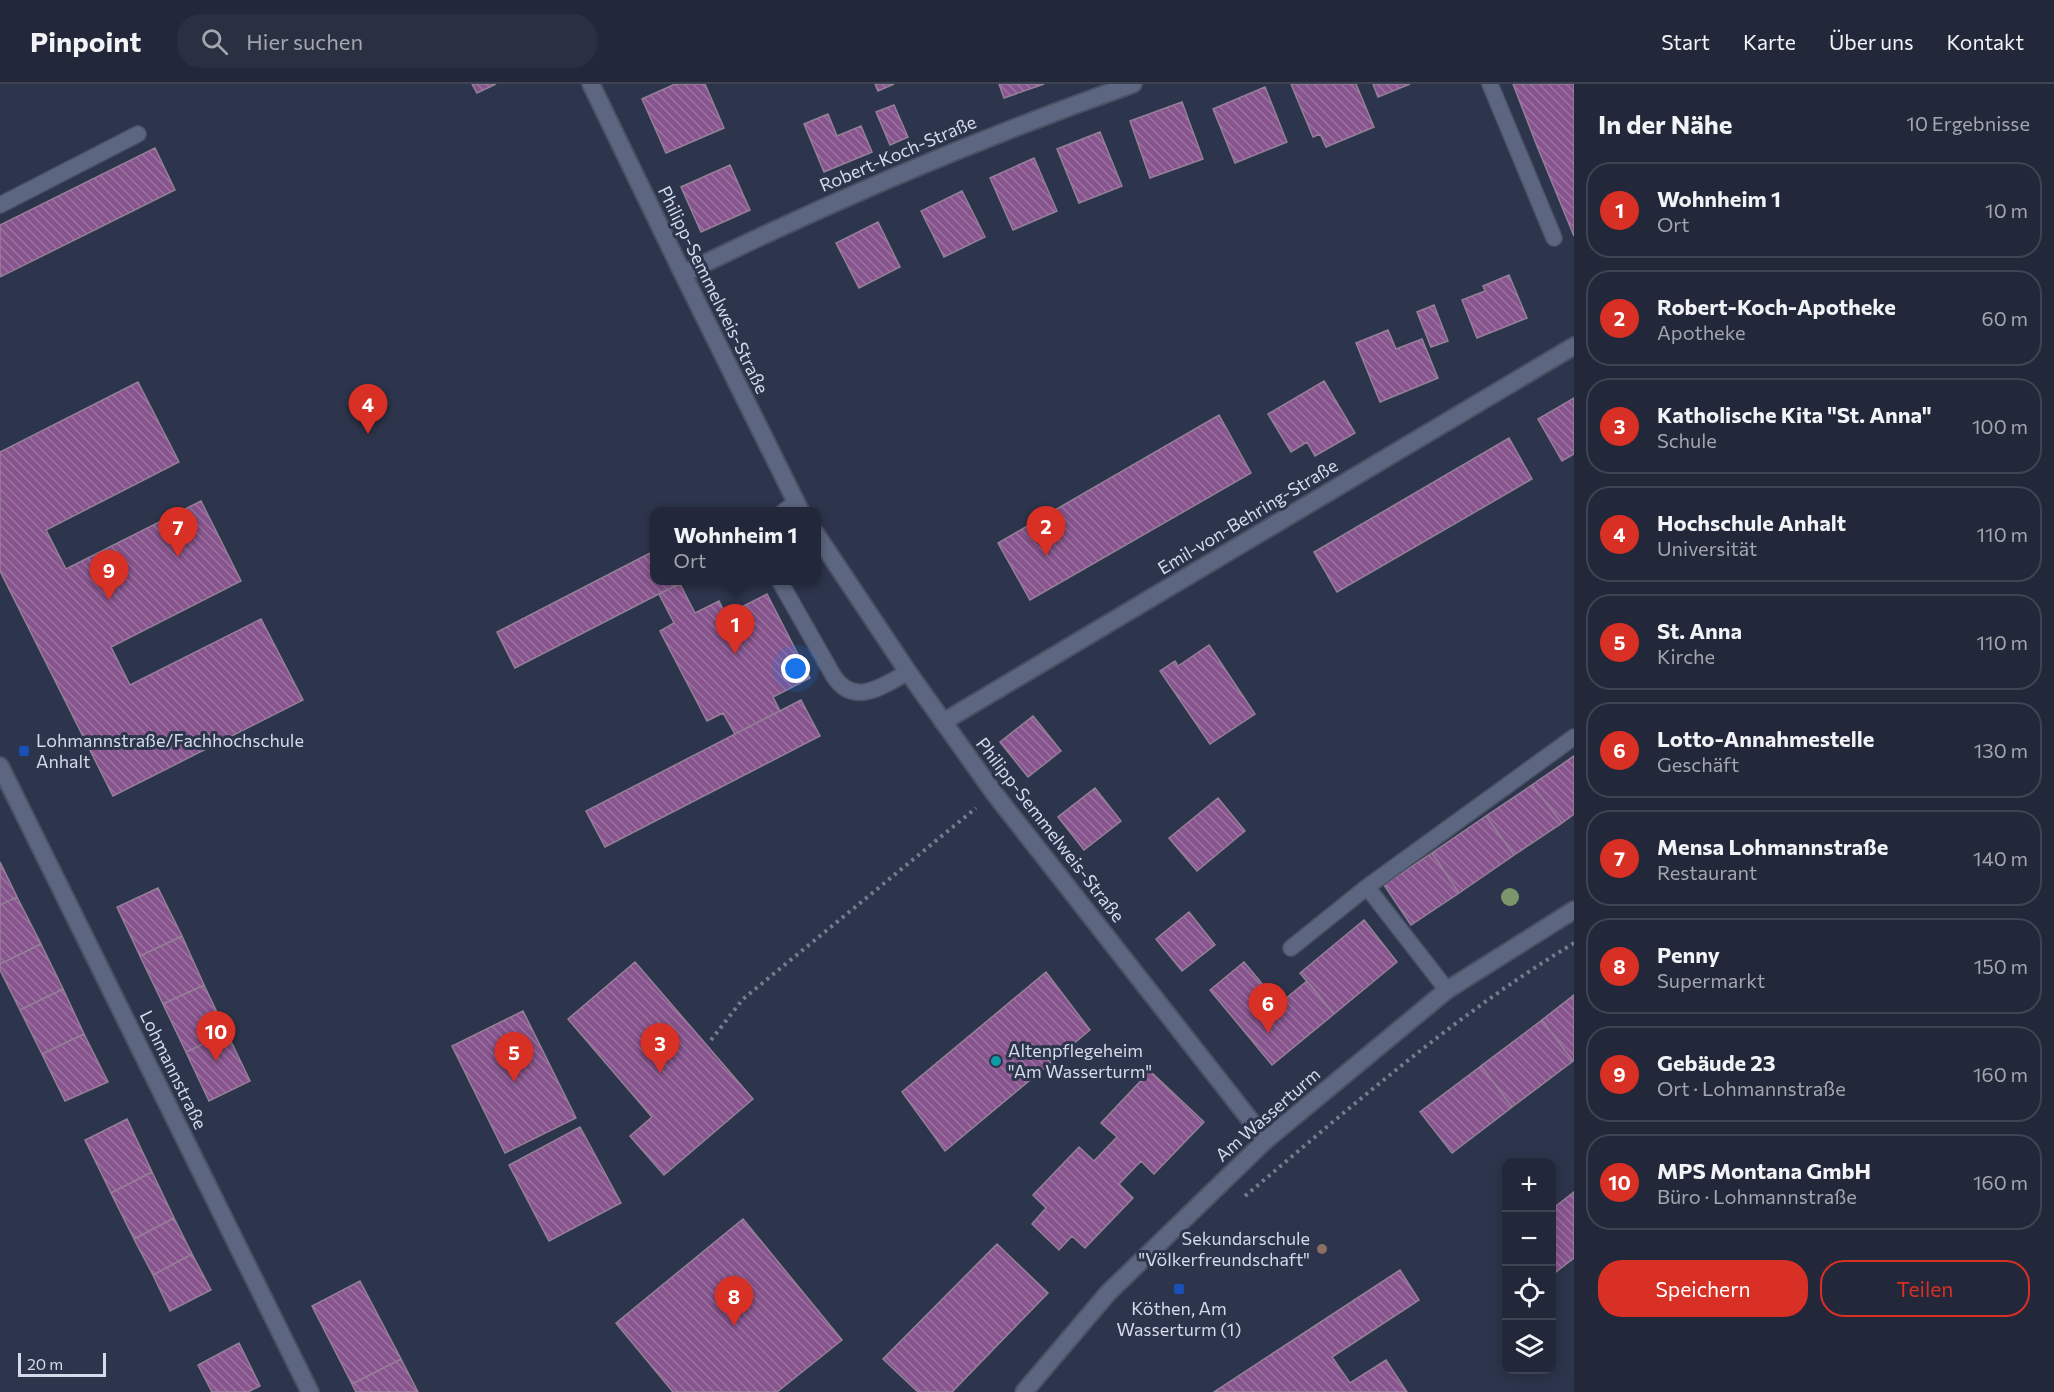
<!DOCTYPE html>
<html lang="de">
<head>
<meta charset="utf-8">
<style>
  body { margin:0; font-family:Commissioner,sans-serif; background:#2a3041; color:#f1f3f6 }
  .controls { position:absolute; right:18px; bottom:18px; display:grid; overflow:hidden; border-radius:12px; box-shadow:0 3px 15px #0003 }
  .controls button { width:54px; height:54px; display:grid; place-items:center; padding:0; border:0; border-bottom:2px solid #3f4453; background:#222839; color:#f1f3f6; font:30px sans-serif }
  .scale { position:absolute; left:18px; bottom:15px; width:88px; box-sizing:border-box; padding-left:6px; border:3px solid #d4dae9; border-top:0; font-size:16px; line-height:21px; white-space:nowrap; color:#d4dae9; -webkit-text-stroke:4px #2d354c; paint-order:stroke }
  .you { position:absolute; left:796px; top:585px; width:21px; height:21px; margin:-15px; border:4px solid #fff; border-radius:50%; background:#1a73e8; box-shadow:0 0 0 9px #1a73e833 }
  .badge { display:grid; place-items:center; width:39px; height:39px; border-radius:50%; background:#d93025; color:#fff; font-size:20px; font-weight:700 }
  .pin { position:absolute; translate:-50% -50px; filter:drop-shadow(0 2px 3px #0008) }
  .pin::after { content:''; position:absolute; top:32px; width:21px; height:18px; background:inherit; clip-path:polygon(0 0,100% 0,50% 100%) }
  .popup { position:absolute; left:650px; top:423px; width:171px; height:78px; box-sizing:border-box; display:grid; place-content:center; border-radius:12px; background:#222839; filter:drop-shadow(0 2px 4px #0005); font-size:20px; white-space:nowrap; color:#a2a6ae }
  .popup b { font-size:22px; color:#f1f3f6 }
  .popup::after { content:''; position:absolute; left:50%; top:100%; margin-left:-12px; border:12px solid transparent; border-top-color:#222839 }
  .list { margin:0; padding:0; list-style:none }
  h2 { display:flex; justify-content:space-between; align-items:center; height:78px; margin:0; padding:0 24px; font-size:26px }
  h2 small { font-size:20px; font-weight:400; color:#a2a6ae }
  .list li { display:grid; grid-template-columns:39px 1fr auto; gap:18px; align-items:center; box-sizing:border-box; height:96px; margin:0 12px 12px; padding:0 12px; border:2px solid #3f4453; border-radius:24px }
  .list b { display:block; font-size:22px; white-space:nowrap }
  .list p { margin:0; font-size:20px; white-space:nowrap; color:#a2a6ae }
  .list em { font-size:20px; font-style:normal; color:#a2a6ae }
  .actions { display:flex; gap:12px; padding:18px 24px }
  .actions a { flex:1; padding:14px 0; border:2px solid #d93025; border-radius:24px; text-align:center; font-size:21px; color:#d93025 }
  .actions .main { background:#d93025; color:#fff }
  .icon { flex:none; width:33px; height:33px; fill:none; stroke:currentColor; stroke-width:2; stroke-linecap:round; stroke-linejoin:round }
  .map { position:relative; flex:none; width:1574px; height:1308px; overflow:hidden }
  header { display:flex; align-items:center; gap:36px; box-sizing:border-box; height:84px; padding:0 30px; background:#222839; border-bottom:2px solid #3f4453 }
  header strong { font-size:28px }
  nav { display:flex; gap:33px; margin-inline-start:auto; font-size:21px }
  .search { width:420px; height:54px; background:#2a3041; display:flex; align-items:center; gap:15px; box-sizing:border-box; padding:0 21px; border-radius:24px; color:#a2a6ae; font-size:22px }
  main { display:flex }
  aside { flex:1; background:#222839 }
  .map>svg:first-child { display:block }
</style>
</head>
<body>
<header>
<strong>Pinpoint</strong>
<div class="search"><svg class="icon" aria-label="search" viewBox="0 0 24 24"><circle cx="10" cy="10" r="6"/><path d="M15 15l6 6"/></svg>Hier suchen</div>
<nav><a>Start</a><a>Karte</a><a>Über uns</a><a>Kontakt</a></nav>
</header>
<main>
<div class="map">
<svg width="1574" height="1308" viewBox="0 0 1574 1308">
  <defs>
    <pattern id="building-back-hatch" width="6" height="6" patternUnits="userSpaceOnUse" patternTransform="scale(1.5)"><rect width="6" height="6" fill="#87548d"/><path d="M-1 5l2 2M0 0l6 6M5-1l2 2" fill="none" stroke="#9c74a2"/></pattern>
  </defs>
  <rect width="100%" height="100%" fill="#2d354c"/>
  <path fill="url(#building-back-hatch)" stroke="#958097" stroke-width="1.5" d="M472,0h24l-19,9z
    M675,0h30l19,44 -58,25 -24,-54z
    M875,0h19l-16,7z
    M999,0h45l-40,14z
    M1291,0h65l18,43 -48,20 -6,-13 -7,3z
    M1373,0h37l-32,13z
    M1513,0h61v152l-37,-90z
    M1265,3l22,55 -52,21 -22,-54z
    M1182,18l21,57 -53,19 -20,-57z
    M894,21l14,32 -18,8 -14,-33z
    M828,30l9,22 24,-10 11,26 -48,20 -20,-48z
    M1100,48l22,54 -43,17 -22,-54z
    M155,64l20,42 -175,87v-52z
    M1034,74l23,53 -44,19 -23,-52z
    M730,81l20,45 -49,22 -20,-45z
    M962,107l23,46 -41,20 -23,-46z
    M878,138l22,45 -41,21 -23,-45z
    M1509,191l18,43 -50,20 -15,-38 23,-9 -2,-5z
    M1434,221l14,36 -17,6 -14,-35z
    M1388,246l8,19 26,-10 16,39 -58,24 -24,-59z
    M1324,297l31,52 -40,23 -8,-14 -16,10 -23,-38z
    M138,298l41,80 -133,68 20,39 135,-68 40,80 -130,66 19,38 131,-66 42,81 -190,96 -113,-225v-119z
    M1574,314v56l-12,7 -24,-42z
    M1219,331l32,58 -221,127 -32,-57z
    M1509,354l23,41 -195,113 -23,-40z
    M654,467v29h32l-171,88 -18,-36z
    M680,500l15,29 24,-12 7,14 41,-21 43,84 -37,19 7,14 -45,23 -12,-21 -16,8 -47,-90 14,-8 -15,-29z
    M1209,561l46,69 -45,30 -50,-73 15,-10 3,5z
    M801,616l19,36 -215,111 -19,-36z
    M1033,632l28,35 -33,26 -28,-35z
    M1574,672v58l-12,9 -30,-38z
    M1532,701l30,38 -48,32 -28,-39z
    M1095,704l26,33 -37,29 -26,-33z
    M1218,714l27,33 -48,40 -28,-33z
    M1486,732l28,39 -55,38 -27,-40z
    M1432,769l27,40 -48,32 -27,-40z
    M0,778l17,35 -17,8z
    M158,804l24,48 -42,20 -23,-49z
    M17,813l24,47 -41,20v-59z
    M1189,828l26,33 -33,26 -26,-32z
    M1364,836l33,42 -63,52 -34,-41z
    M182,852l22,49 -41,19 -23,-48z
    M41,860l22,45 -43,21 -20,-40v-6z
    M635,878l118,137 -89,76 -34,-39 22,-19 -84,-98z
    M1244,878l35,42 28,-23 27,33 -62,51 -62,-75z
    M1046,888l44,58 -145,121 -43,-59z
    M204,901l23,48 -41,19 -23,-48z
    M63,905l21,45 -42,20 -22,-44z
    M1574,911v66h-1l-31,-41z
    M523,927l53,107 -71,35 -53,-107z
    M1542,936l31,41 -61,46 -31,-41z
    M227,949l23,48 -41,20 -23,-49z
    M84,950l24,48 -43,19 -23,-47z
    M1481,982l31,41 -60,46 -32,-41z
    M1150,987l54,51 -50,52 -13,-13 -22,23 14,14 -48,50 -13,-12 -13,14 -27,-26 14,-16 -13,-13 46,-48 15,14 23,-24 -16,-14z
    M127,1035l25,53 -41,21 -26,-53z
    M580,1043l41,76 -72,38 -40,-76z
    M152,1088l22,46 -40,21 -23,-46z
    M1574,1108v66l-22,17v-66z
    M174,1134l18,36 -39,21 -19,-36z
    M743,1135l99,121 -65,52h-104l-57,-69z
    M997,1160l51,49 -96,99h-34l-35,-33z
    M192,1170l19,36 -41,21 -17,-36z
    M1400,1186l19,30 -87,57 18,26 36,-23 21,32h-193z
    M360,1197l41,78 -49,25 -40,-78z
    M239,1259l21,43 -12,6h-36l-14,-27z
    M401,1275l17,33h-62l-4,-8z"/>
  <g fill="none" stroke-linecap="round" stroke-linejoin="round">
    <g stroke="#4a5165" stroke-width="18">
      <path id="service" d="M1490,0l64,154
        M0,121l138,-71
        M783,428l12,-9
        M779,496l54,95c20,33 50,11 75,-3
        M1367,803l207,-150
        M1291,864l76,-61 80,103"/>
    </g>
    <g stroke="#4a5165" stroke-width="20">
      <path id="minor" d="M591,0l92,190 118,238
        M683,190c146,-72 296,-136 450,-190
        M816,450l92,138 86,121 272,347
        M943,638l631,-376"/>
    </g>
    <g stroke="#4a5165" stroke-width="20">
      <path id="tertiary" d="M1024,1308l84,-99 158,-153 181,-150 127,-80"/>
    </g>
    <g stroke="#4a5165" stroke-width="20">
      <path id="secondary" d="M0,682l310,626"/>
    </g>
    <path stroke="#747c8f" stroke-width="4" stroke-dasharray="3 4.5" stroke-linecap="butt" d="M711,956l32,-41 233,-191
      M1245,1112c106,-89 210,-181 329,-253"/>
    <use href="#service" stroke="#5d6680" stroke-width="15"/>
    <use href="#minor" stroke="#5d6680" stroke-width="16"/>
    <use href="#tertiary" stroke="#5d6680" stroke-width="16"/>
    <use href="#secondary" stroke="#5d6680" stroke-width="16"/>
  </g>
  <circle fill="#7a966a" cx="1510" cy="813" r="9"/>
  <g fill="#1a4fb4" stroke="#2d354c" stroke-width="2">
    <rect x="18" y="661" width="12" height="12" rx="3"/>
    <rect x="1173" y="1199" width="12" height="12" rx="3"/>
  </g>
  <circle fill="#0f9aa8" stroke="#2d354c" stroke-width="2" cx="996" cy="977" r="6"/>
  <circle fill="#8d6e63" stroke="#2d354c" stroke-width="2" cx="1322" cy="1165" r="6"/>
  <g text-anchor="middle" stroke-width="6" stroke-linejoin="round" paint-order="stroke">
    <g font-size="18" fill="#d4dae9" stroke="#2d354c">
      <text transform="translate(898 70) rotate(-23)" y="6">Robert-Koch-Straße</text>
      <text transform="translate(713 206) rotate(64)" y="6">Philipp-Semmelweis-Straße</text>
      <text transform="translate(1248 433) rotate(-31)" y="6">Emil-von-Behring-Straße</text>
      <text transform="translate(1050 746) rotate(52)" y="6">Philipp-Semmelweis-Straße</text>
      <text transform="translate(173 986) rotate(64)" y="6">Lohmannstraße</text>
      <text transform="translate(1268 1031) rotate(-41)" y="6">Am Wasserturm</text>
    </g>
    <g font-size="18" fill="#d4dae9" stroke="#2d354c" text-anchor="start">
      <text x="36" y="663">Lohmannstraße/Fachhochschule<tspan x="36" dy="21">Anhalt</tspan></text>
      <text x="1008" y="973">Altenpflegeheim<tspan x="1008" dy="21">"Am Wasserturm"</tspan></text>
      <text x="1310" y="1161" text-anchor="end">Sekundarschule<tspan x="1310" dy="21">"Völkerfreundschaft"</tspan></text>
      <text x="1179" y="1231" text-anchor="middle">Köthen, Am<tspan x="1179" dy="21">Wasserturm (1)</tspan></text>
    </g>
  </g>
</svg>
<div class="controls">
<button>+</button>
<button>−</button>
<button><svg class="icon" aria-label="locate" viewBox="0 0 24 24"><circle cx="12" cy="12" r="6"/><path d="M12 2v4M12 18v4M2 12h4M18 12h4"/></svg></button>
<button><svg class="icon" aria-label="layers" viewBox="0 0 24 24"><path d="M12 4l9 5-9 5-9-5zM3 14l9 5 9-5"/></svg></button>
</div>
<div class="scale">20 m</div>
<div class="you"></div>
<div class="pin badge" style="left:735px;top:570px">1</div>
<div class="popup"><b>Wohnheim 1</b>Ort</div>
<div class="pin badge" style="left:1046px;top:472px">2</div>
<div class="pin badge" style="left:660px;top:989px">3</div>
<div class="pin badge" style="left:368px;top:350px">4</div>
<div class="pin badge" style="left:514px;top:998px">5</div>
<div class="pin badge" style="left:1268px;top:949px">6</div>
<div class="pin badge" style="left:178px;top:473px">7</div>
<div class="pin badge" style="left:734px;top:1242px">8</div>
<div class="pin badge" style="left:109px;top:516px">9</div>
<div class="pin badge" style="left:216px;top:977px">10</div>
</div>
<aside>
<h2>In der Nähe<small>10 Ergebnisse</small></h2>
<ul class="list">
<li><span class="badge">1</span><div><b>Wohnheim 1</b><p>Ort</p></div><em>10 m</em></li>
<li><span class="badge">2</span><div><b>Robert-Koch-Apotheke</b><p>Apotheke</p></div><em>60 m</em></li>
<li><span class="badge">3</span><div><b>Katholische Kita &quot;St. Anna&quot;</b><p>Schule</p></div><em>100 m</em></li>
<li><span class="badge">4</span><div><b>Hochschule Anhalt</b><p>Universität</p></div><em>110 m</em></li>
<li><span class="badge">5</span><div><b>St. Anna</b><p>Kirche</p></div><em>110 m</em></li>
<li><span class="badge">6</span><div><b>Lotto-Annahmestelle</b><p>Geschäft</p></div><em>130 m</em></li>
<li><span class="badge">7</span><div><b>Mensa Lohmannstraße</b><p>Restaurant</p></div><em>140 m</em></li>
<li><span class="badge">8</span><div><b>Penny</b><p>Supermarkt</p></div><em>150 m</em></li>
<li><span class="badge">9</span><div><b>Gebäude 23</b><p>Ort · Lohmannstraße</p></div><em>160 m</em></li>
<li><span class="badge">10</span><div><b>MPS Montana GmbH</b><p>Büro · Lohmannstraße</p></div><em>160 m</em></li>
</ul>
<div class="actions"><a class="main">Speichern</a><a>Teilen</a></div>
</aside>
</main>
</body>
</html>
